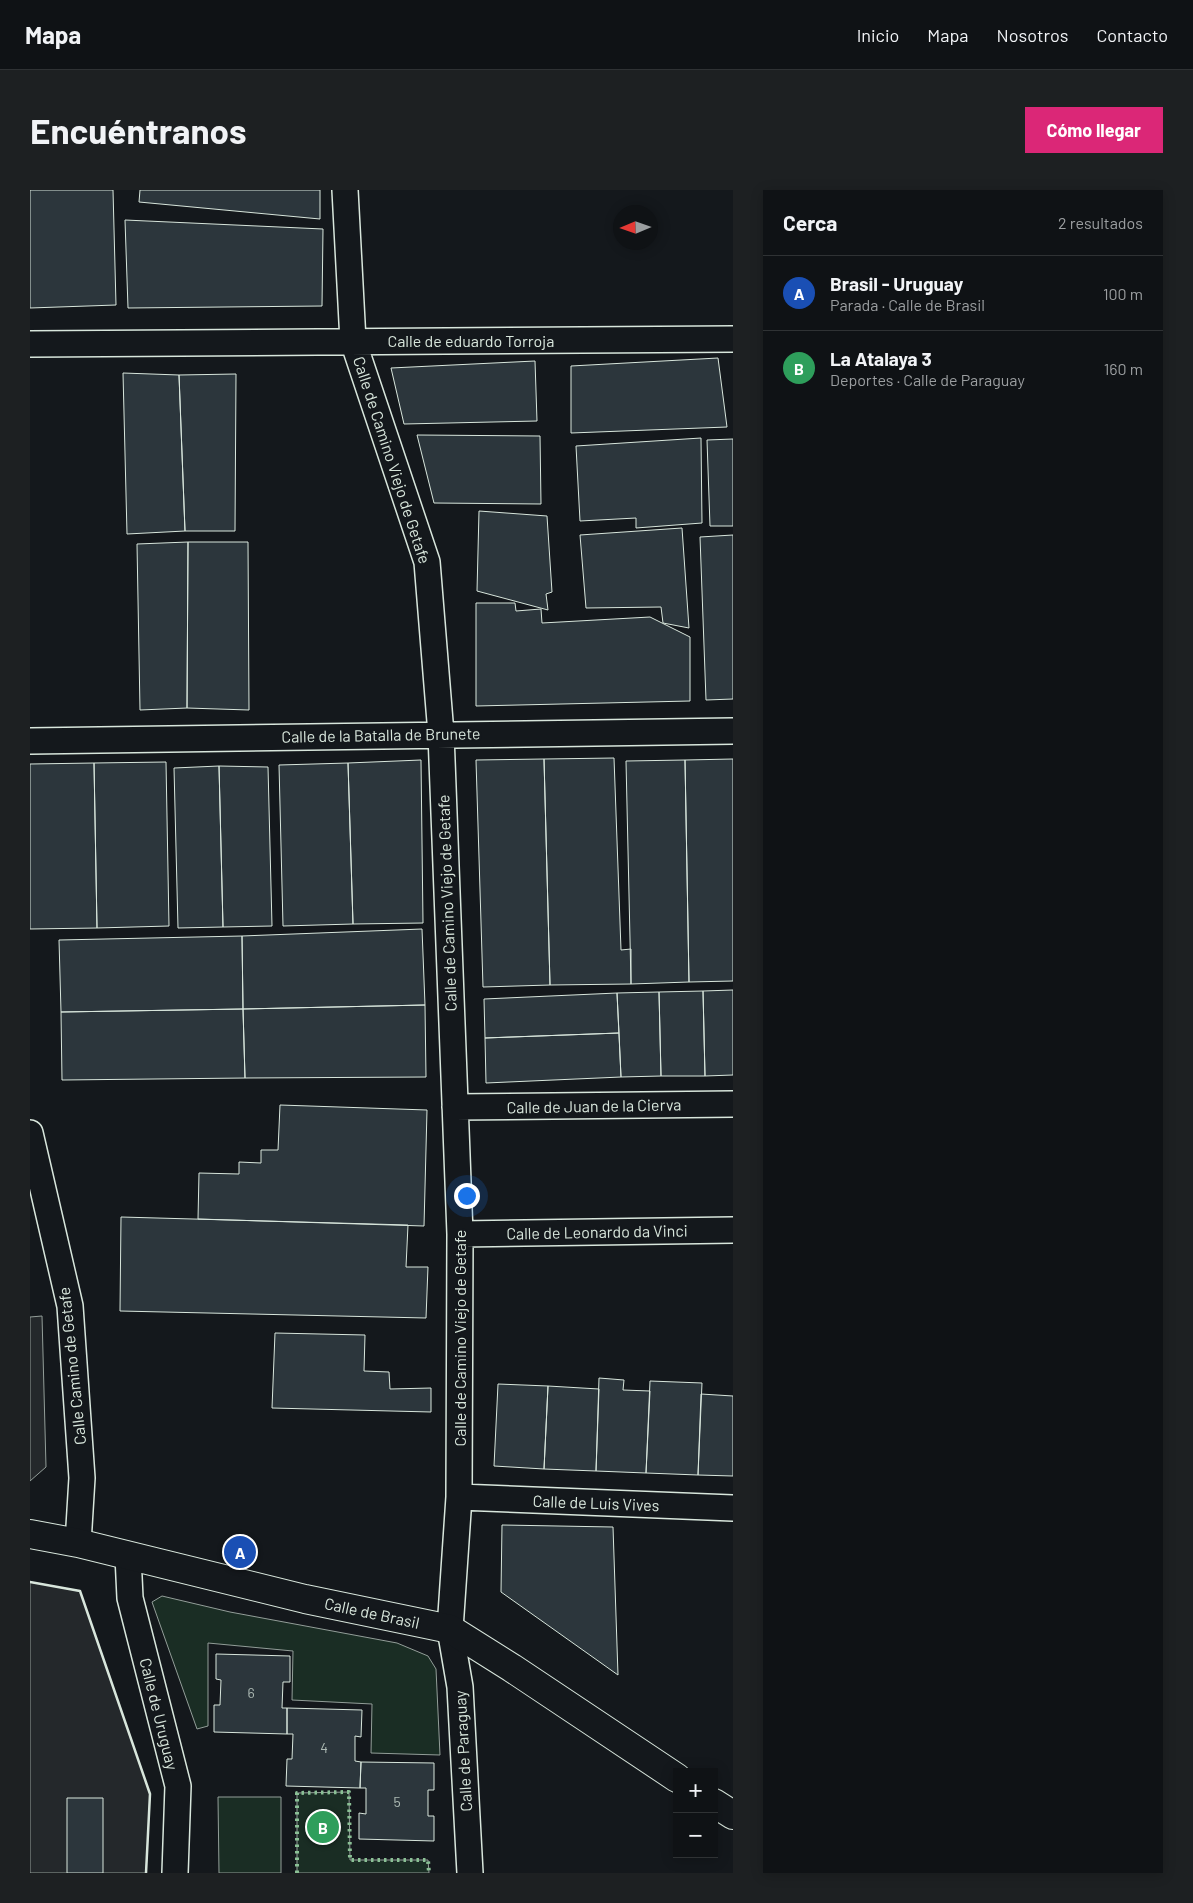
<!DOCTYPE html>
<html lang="es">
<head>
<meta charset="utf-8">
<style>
  body { margin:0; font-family:Barlow,sans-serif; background:#1d2022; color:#f1f3f6 }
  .controls { position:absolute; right:15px; bottom:15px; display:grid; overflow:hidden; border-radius:0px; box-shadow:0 2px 12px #0003 }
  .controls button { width:45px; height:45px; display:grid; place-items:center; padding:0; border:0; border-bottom:1px solid #2f3234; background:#0f1215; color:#f1f3f6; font:25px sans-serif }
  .compass { position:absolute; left:583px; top:15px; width:45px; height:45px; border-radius:50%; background:#0f1215; box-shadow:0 2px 12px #0003; rotate:268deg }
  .you { position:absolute; left:436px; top:1005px; width:18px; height:18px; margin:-12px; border:4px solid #fff; border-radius:50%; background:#1a73e8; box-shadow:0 0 0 8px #1a73e833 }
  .badge { display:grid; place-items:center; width:32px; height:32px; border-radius:50%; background:#db2777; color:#fff; font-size:16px; font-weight:700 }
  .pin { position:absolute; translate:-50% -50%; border:2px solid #fff; box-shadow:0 1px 5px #0006 }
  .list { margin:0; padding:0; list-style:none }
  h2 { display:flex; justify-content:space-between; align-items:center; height:65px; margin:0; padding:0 20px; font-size:21px }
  h2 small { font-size:16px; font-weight:400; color:#9b9ea0 }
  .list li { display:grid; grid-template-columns:32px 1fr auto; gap:15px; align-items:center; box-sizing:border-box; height:75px; padding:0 20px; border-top:1px solid #2f3234 }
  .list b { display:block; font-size:19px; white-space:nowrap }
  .list p { margin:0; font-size:16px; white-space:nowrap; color:#9b9ea0 }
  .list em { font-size:16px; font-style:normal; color:#9b9ea0 }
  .map { position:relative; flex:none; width:703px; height:1683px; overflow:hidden; border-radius:0px }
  header { display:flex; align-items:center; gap:30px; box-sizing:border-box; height:70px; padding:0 25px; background:#0f1215; border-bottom:1px solid #2f3234 }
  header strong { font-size:24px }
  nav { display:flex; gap:28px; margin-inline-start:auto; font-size:18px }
  .intro { display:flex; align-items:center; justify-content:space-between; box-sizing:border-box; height:120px; padding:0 30px }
  h1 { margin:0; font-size:35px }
  .button { padding:12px 22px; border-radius:0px; background:#db2777; color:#fff; font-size:18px; font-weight:700 }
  main { display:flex; gap:30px; padding:0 30px }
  aside { flex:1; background:#0f1215; border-radius:0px; box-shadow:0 2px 12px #0003 }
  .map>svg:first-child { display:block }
</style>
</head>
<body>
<header>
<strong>Mapa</strong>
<nav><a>Inicio</a><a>Mapa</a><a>Nosotros</a><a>Contacto</a></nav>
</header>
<div class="intro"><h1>Encuéntranos</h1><a class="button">Cómo llegar</a></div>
<main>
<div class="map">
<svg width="703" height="1683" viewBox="0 0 703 1683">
  <rect width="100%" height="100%" fill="#14181c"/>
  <path fill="#1a2d24" stroke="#939e99" d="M132,1406l68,16 167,31 31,13 8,13 4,86 -69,-2 1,-49 -80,-4 1,-49 -85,-8v83l-11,3 -45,-127z
    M319,1602l1,68h78l1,13h-132v-80z
    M188,1607h63v76h-62z"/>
  <path fill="#24282b" stroke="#939e99" d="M12,1126l4,151 -16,14v-164z
    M0,1392l50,9 70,203 -4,79h-116z"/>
  <path fill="#2c363c" stroke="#d8e6dc" d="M0,0h83l3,115 -86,3z
    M110,0h180v29l-181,-17z
    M95,30l198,9 -1,77 -194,2z
    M688,168l9,69 -156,6v-67z
    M505,171l2,60 -133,3 -13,-56z
    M93,183l56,2 6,156 -58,3z
    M206,184l-1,157h-50l-6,-156z
    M387,245l123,1 1,68 -107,-1z
    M671,248l1,85 -66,5v-10l-56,3 -4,-75z
    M703,249v87h-23l-3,-86z
    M449,321l68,5 5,76 -6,2 2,16 -71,-19z
    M652,338l7,100 -26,-5 -2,-16 -75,1 -6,-73z
    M703,345v164l-27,1 -6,-163z
    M158,352l-1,166 -47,2 -3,-166z
    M158,352h60l1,168 -62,-2z
    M446,413h39l1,8 25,-2 1,14 108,-6 40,20v64l-214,5z
    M584,568l7,192 10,-1v35l-81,1 -6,-226z
    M514,569l6,226 -67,2 -7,-227z
    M703,569v222l-44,1 -4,-222z
    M391,570l2,163 -70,1 -5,-161z
    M655,570l4,222 -58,2 -5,-223z
    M136,572l3,164 -72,2 -3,-165z
    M64,573l3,165 -67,1v-165z
    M318,573l5,161 -70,2 -4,-161z
    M189,576l4,161 -45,1 -4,-160z
    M189,576l49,1 4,159 -49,1z
    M392,739l3,76 -182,4 -1,-73z
    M212,746l1,73 -182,3 -2,-72z
    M703,800v85l-28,1 -2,-85z
    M673,801l2,85h-44l-2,-84z
    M629,802l2,84 -40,1 -4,-84z
    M587,803l2,40 -134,5 -1,-39z
    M395,815l1,72 -181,1 -2,-69z
    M213,819l2,69 -183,2 -1,-68z
    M589,843l2,44 -135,6 -1,-45z
    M250,915l147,5 -3,116 -226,-7 1,-46 40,1v-12l22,1v-13h17z
    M91,1027l287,8 -2,42h22l-2,51 -306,-7z
    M245,1143l90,2 -1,36 25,1 1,17 41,-1v24l-159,-4z
    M569,1188l25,2 -1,10 27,1 -4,82 -50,-2z
    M620,1191l52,2 -4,92 -52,-2z
    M468,1194l50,2 -4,83 -50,-3z
    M518,1196l51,3 -3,82 -52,-2z
    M671,1204l32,2v80l-35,-1z
    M472,1335l111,2 5,148 -117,-83z
    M186,1464l74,2v26h-7l-1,26h5v26l-73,-2v-27h6l1,-25 -5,-1z
    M257,1518l75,2 -1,27 -6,-1v25l6,1 -1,26 -74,-2 1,-27h5l1,-25h-6z
    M331,1572l73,1v27h-6v26h6v25l-75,-2v-26l7,1v-26h-6z
    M37,1608h36v75h-36z"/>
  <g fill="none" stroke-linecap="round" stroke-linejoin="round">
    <g stroke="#d8e6dc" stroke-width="28">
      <path id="minor" d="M315,0l8,151 74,221 14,172 19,500 -1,263 -9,132 10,58 10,186
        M0,154l703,-5
        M0,551l703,-10
        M425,917l278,-3
        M0,943l40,173 12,172 -4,65
        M430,1044l273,-4
        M429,1307l274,11
        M98,1366l2,42 48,188 -3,87"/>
    </g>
    <g stroke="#d8e6dc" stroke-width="30">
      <path id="tertiary" d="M0,1344l48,9 227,56 145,30 62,39 165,110
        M684,1613l19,12"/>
    </g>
    <use href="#minor" stroke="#14181c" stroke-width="25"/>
    <use href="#tertiary" stroke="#14181c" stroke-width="28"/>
    <path stroke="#8ac095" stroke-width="4" stroke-dasharray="2.5 4" stroke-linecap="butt" d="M267,1683v-80l52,-1 1,68h78l1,13"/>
    <path stroke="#d8e6dc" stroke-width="2.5" d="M0,1392l50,9 70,203 -4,79"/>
  </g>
  <g text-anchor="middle" stroke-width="4" stroke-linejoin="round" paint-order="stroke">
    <g font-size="14" fill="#adbab4">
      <text x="221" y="1508">6</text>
      <text x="294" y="1563">4</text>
      <text x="367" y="1617">5</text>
    </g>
    <g font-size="16" fill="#d8e6dc" stroke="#14181c">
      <text x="441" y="157">Calle de eduardo Torroja</text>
      <text transform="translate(362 270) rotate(72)" y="6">Calle de Camino Viejo de Getafe</text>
      <text transform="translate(351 545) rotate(-1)" y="6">Calle de la Batalla de Brunete</text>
      <text transform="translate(417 713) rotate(-92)" y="6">Calle de Camino Viejo de Getafe</text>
      <text transform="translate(564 916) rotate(-1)" y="6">Calle de Juan de la Cierva</text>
      <text transform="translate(567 1042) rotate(-1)" y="6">Calle de Leonardo da Vinci</text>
      <text transform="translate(430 1148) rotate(-90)" y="6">Calle de Camino Viejo de Getafe</text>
      <text transform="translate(42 1176) rotate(-96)" y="6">Calle Camino de Getafe</text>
      <text transform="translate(566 1313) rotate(2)" y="6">Calle de Luis Vives</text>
      <text transform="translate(342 1423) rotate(12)" y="6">Calle de Brasil</text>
      <text transform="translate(129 1524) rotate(76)" y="6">Calle de Uruguay</text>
      <text transform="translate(433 1561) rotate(-93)" y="6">Calle de Paraguay</text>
    </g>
  </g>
</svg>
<div class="controls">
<button>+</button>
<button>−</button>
</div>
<svg class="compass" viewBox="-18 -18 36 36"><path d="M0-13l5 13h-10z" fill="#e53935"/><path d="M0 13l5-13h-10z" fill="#9b9ea0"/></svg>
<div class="you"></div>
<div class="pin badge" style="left:210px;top:1362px;background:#1a4fb4">A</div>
<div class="pin badge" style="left:293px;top:1637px;background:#2e9e5b">B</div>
</div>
<aside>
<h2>Cerca<small>2 resultados</small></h2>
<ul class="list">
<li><span class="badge" style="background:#1a4fb4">A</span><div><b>Brasil - Uruguay</b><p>Parada · Calle de Brasil</p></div><em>100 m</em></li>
<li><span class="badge" style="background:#2e9e5b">B</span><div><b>La Atalaya 3</b><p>Deportes · Calle de Paraguay</p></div><em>160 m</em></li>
</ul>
</aside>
</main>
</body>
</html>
